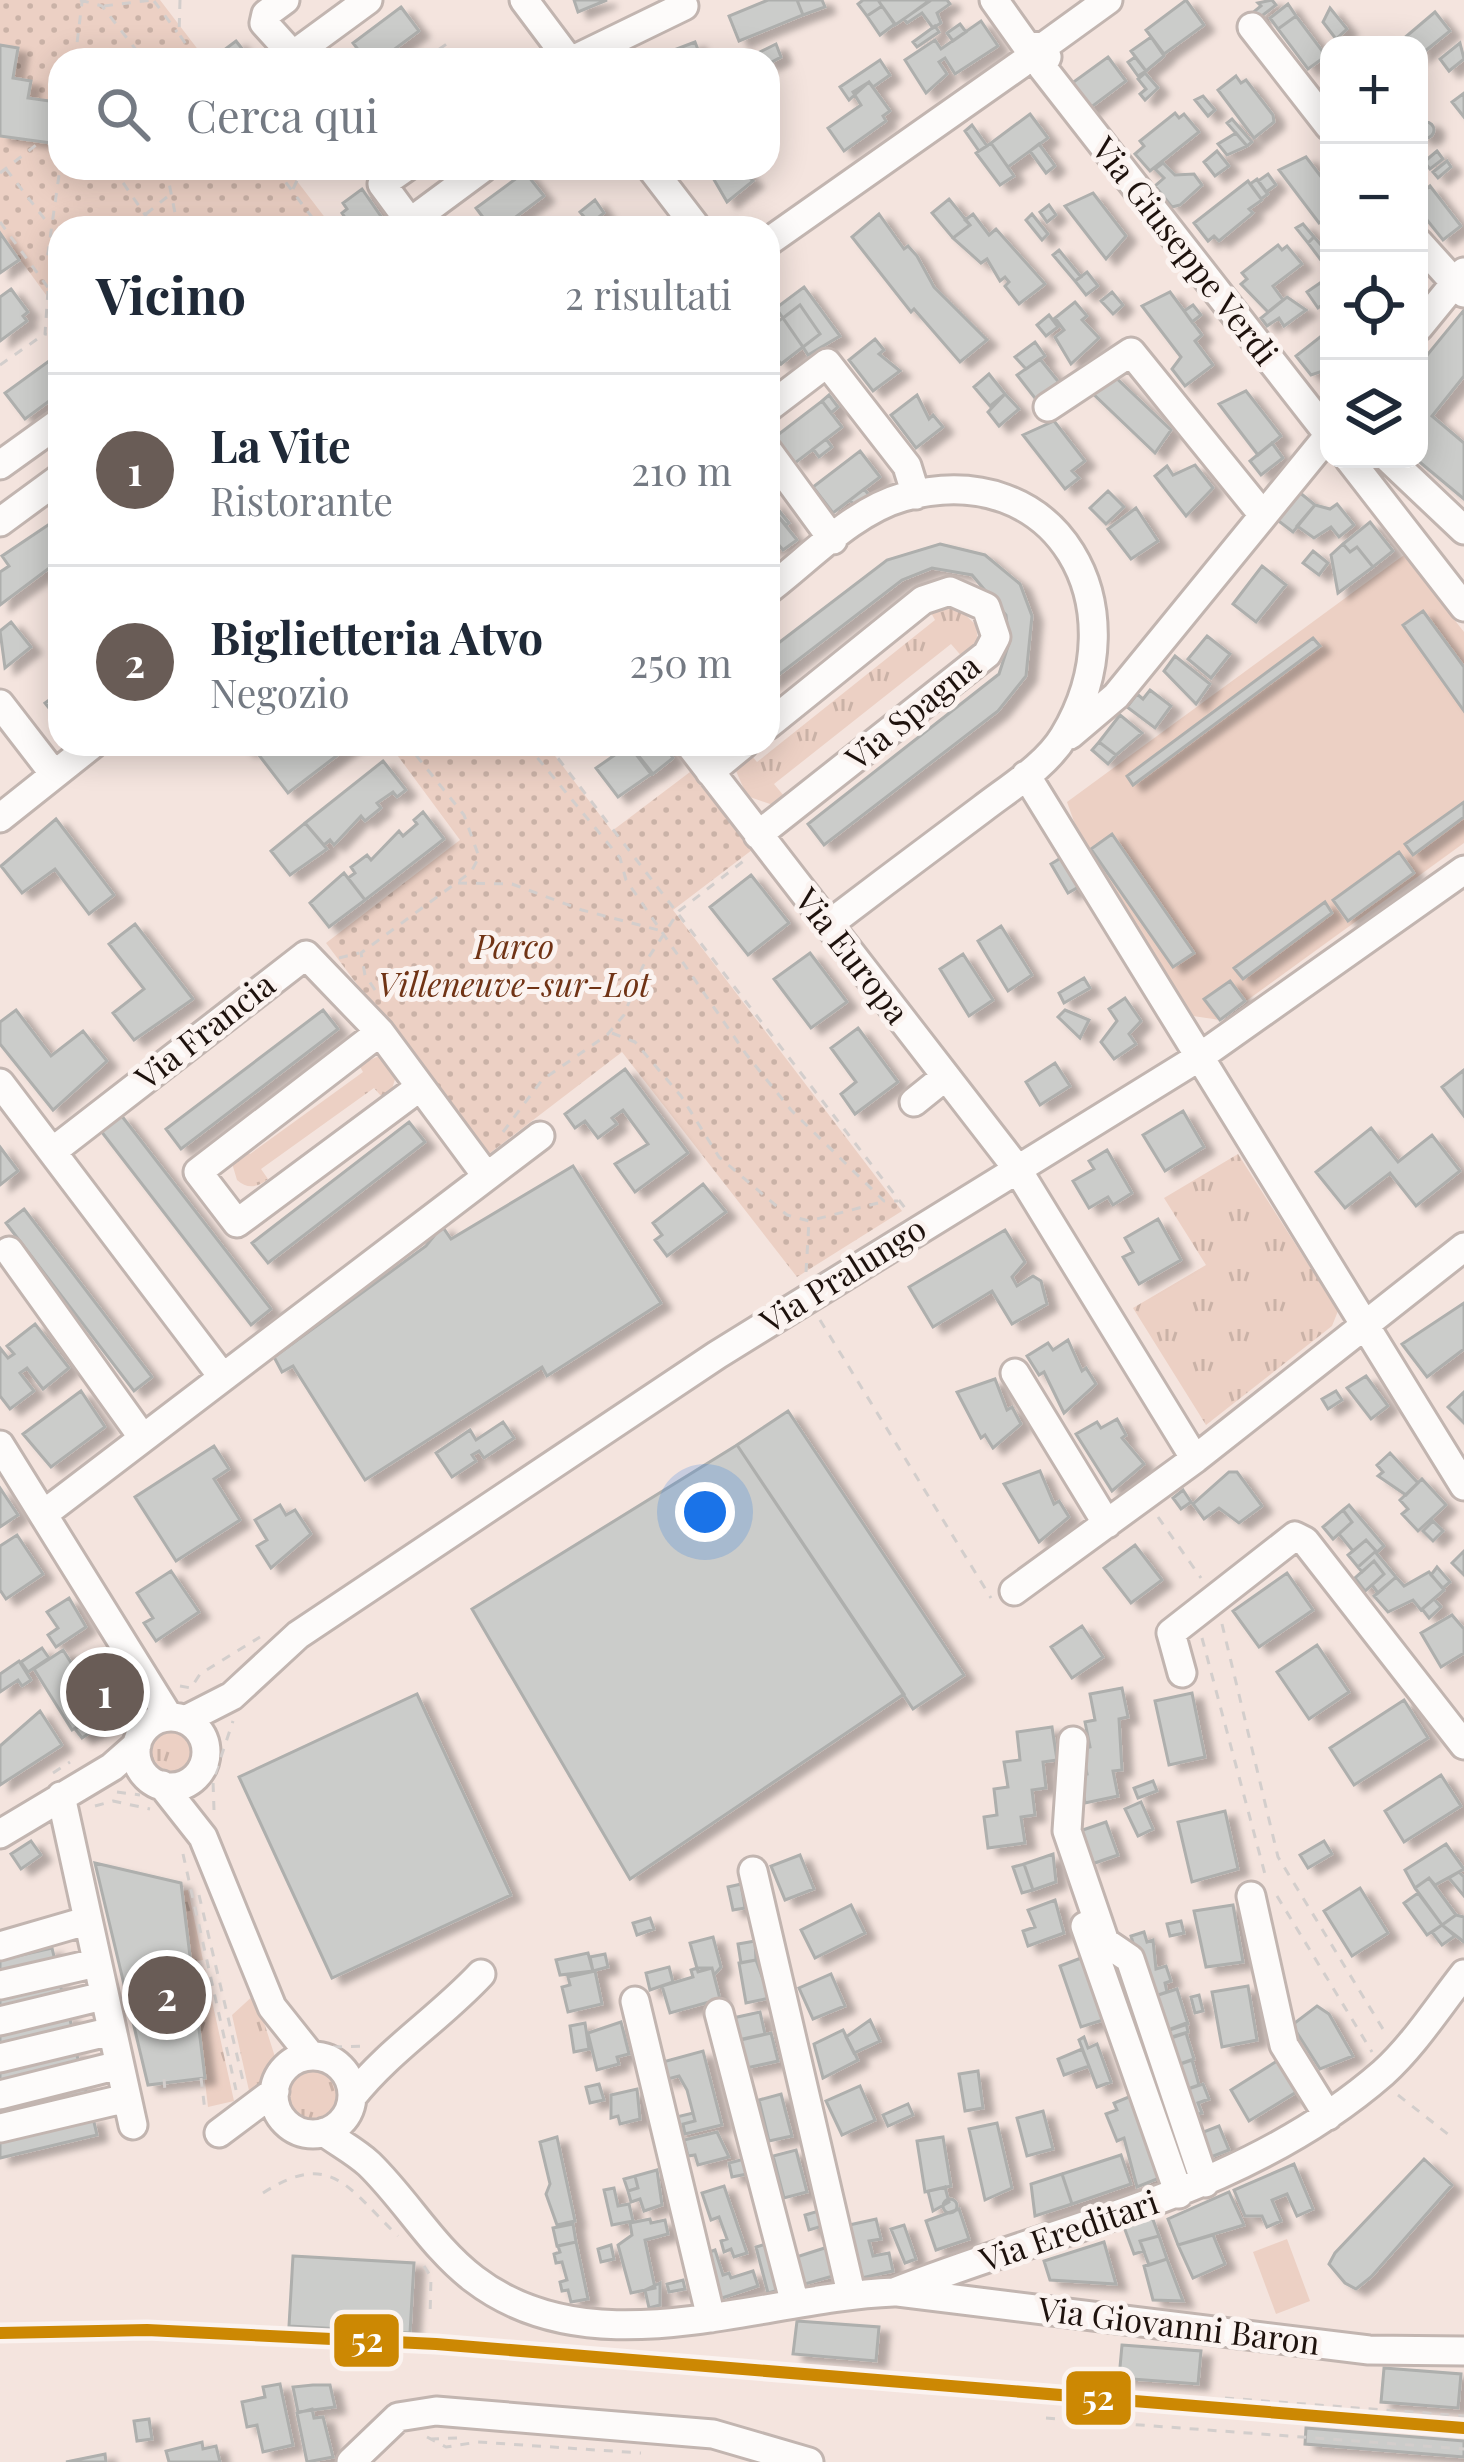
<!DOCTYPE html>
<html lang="it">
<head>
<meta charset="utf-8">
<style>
  body { margin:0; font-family:"Playfair Display",serif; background:#f6f6f7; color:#1f2937 }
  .controls { position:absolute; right:36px; top:36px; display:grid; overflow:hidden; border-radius:24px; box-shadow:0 6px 30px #0003 }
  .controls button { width:108px; height:108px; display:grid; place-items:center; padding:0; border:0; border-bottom:3px solid #e0e1e3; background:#fff; color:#1f2937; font:60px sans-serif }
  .you { position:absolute; left:705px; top:1512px; width:42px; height:42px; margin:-30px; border:9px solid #fff; border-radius:50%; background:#1a73e8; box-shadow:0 0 0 18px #1a73e833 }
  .badge { display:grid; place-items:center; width:78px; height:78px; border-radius:50%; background:#695c56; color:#fff; font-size:39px; font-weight:700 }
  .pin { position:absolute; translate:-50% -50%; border:6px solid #fff; box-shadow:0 3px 12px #0006 }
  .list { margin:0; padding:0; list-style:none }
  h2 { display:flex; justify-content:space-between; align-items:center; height:156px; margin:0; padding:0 48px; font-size:51px }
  h2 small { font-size:39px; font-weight:400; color:#747a83 }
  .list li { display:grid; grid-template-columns:78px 1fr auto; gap:36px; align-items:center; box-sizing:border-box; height:192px; padding:0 48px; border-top:3px solid #e0e1e3 }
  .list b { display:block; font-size:45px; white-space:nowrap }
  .list p { margin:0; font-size:39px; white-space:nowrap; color:#747a83 }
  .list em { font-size:39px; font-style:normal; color:#747a83 }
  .icon { flex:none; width:66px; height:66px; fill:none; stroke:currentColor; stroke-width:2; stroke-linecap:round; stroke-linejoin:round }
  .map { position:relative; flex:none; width:1464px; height:2462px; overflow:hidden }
  .search { position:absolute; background:#fff; box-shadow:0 6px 30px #0003; left:48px; top:48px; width:732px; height:132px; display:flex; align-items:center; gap:30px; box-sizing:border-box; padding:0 42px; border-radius:36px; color:#747a83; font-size:45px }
  .panel { position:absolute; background:#fff; box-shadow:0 6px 30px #0003; left:48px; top:216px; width:732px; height:540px; border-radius:36px }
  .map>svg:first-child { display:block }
</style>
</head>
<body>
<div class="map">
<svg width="1464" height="2462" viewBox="0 0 1464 2462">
  <defs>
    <pattern id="grass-tufts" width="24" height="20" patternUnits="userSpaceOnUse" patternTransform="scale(3)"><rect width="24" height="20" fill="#ecd0c4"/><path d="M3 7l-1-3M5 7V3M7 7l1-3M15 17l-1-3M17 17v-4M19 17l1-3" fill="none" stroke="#cab2a7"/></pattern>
    <pattern id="park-dots" width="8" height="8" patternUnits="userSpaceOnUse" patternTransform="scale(3)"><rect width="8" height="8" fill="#ecd0c4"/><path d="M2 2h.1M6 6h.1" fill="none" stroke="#cab2a7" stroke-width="1.8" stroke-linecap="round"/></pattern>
    <filter id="shadow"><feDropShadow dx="10" dy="6" stdDeviation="3" flood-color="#0004"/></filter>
  </defs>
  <rect width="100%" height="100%" fill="#f4e4de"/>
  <path fill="url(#grass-tufts)" d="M939,607h18l19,18 2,17 -14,17 -13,-15 -177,140 10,12 -11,9 -26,-9 -11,-25 14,-17 7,8 178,-142 -5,-9z
    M379,1056l17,20 -4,13 -11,7 -7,-8 -113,81 7,10c-11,9 -21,10 -31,1l-6,-20 12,-13 7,7 113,-82 -4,-7z
    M1238,1154l100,157 -6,15 -126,99 -73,-117 73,-43 -42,-67z
    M147 1753a22 22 0 1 1 44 0a22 22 0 1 1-44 0Z
    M188,1890l15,70 -12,2 -9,-71z
    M205,1969l29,132 -26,6 -16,-136z
    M255,1994l21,66 -14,26 -12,9 -18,-80z
    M283 2095a29 29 0 1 1 58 0a29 29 0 1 1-58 0Z"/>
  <path fill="url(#park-dots)" d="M0,0h160l46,60h-146v108h227l46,60h-273v86l-60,-82z
    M389,744h157l66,87 78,-59 62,78 -79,60 229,301 -105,66 -175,-225 -136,104 -160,-213 134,-103z"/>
  <path fill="#ecd0c4" d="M1404,555l60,77v211l-244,177 -27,-4 -117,-189 -9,-25z
    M1287,2239l23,62 -34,13 -23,-62z"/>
  <path fill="#cbccca" stroke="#aeafad" stroke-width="3" filter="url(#shadow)" d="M574,0h33l-29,12z
    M768,0h29l6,15 -64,26 -10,-25z
    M797,0h25l3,7 -22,8z
    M863,0h15l4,6 -15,10 -9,-12z
    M878,0h52v1l-35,24z
    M947,0l3,4 -13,9 4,10 -8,5 -11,-15 -15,10 -3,-4 26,-19z
    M1186,0l18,25 -40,29 -18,-24z
    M1272,0l4,5 -21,16 -4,-7 10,-8 -3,-3z
    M1288,4l8,12 -18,13 -8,-11z
    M882,6l13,18 -15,11 -13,-19z
    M401,7l18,24 -39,29h-14l-13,-17z
    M1330,8l17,21 -11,10 -13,-17z
    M1435,12l15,19 -31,25v-11h-23z
    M1296,16l30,40 -18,13 -30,-40z
    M981,21l17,25 -43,28 -10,-16 -6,4 8,12 -21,19 -21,-33 30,-20 6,9z
    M960,24l6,8 -13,9 -6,-8z
    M935,26l4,6 -22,15 -4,-5z
    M1151,37l13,19 -18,15 -15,-20z
    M236,41l15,19h-32l-3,-4z
    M695,42l7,18h-54z
    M1460,43l4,16 -15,12 -9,-12z
    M776,44l5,13 -13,7 -10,-11z
    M0,45l18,3 -5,30 18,3 -3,17 29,4 -6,41 -51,-7z
    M1108,57l18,24 -40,30 -18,-25z
    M1135,57l11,14 -8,5 -10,-14z
    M880,60l10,15 -17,12 -4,-5 -20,18 -9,-13z
    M1145,73l13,15 -13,12 -5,-6 6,-5 -8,-10z
    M1236,76l5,7 5,-3 27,35 1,7 -20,16 -36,-48z
    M869,82l21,29 -7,5 3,5 -42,30 -16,-23 33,-23 -8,-13z
    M1464,93v24l-12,-15z
    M1203,96l12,14 -7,6 -13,-16z
    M1175,113l4,5 5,-4 15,18 -49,39 -15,-17 9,-8 -4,-5z
    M1030,114l18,24 -40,29 -17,-24z
    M1232,119l20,23 -5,4 -20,-23z
    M1418 130a8 8 0 1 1 16 0a8 8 0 1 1-16 0Z
    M972,125l15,21 -8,5 -14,-20z
    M1236,133l11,13 -20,9 -9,-11z
    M991,143l23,33 -14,9 -24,-32z
    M1039,144l16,22 -9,7 -16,-22z
    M1217,151l12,15 -14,10 -11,-14z
    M1437,151l6,8 -13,10 -6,-7z
    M1306,157l23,30v29l-10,7 -40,-53z
    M1447,161l4,6 -13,11 -5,-6z
    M1163,163l12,12 19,-1 8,11 -22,20 -8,2 -17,-21 9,-8 -9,-9z
    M726,168h14l13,13 -26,21 -14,-24z
    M525,172l19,24 -43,32h-10l-15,-20z
    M1268,174l8,11 -10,7 -8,-11z
    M1257,179l11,15 -7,5 -11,-15z
    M1248,181l14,19 -13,9 4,4 -34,28 -5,-5 -6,5 -14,-18z
    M1430,186l31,40 -18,14 -24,-30v-15z
    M362,189l27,39h-37l-10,-15 5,-4 -4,-6z
    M1093,193l33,43 -20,23 -41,-53z
    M949,199l21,26 -17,13 -21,-25z
    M595,200l9,13 -14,11 -10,-12z
    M1049,205l7,10 -9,7 -7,-10z
    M879,214l25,35 4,-3 9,10 17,31 53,53 -27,22 -46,-53 -3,3 -59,-75z
    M973,214l16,21 7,-6 49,55 -26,20 -14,-18 4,-4 -4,-5 -5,4 -13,-22 -6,4 -28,-25 17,-13 -5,-5z
    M1032,214l16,20 -6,6 -16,-20z
    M1303,224l11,13 -6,6 -12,-15z
    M0,233l19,27 -19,13z
    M1314,237l14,16 -8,6 -12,-16z
    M1278,245l4,5 5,-4 15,18 -29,22 10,14 -15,12 -27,-28 6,-5 -5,-6z
    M1059,250l22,27 -6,4 -22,-26z
    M1087,272l11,14 -12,9 -11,-14z
    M1329,281v19l-11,8 -11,-16 13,-9 5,6z
    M804,287l36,49 -32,19 -5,-8 17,-13 -20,-29 -17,13 -7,-10z
    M11,289l17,23 -5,4 4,5 -27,20v-44z
    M1112,292l11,13 -10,9 -12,-13z
    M1170,292l32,43 -7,6 18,24 -28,21 -13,-17 9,-12 -39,-51z
    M1287,297l19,13 -22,16 -5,-8 -12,8 -6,-8z
    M1075,302l12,14 -5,4 17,18 -28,26 -16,-27 9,-7 -9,-12z
    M800,305l20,29 -17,13 -20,-29z
    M1193,305l8,10 -9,7 -8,-11z
    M1464,310v66l-32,40 32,27v56l-48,-40 3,-94z
    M1049,315l9,12 -12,9 -9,-11z
    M783,318l20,29 -22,17 -13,-18v-18z
    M1329,330v39l-18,6 -15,-19z
    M875,339l9,11 -5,4 21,17 -27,20 -24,-31z
    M1035,342l10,14 -19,13 -11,-12z
    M1040,359l21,26 -23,17 -21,-27z
    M49,361l11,15v17l-35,26 -20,-26z
    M989,374l16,20 -15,12 -16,-19z
    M1112,374l59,56 -16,23 -68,-65z
    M1246,391l35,45 -23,19 -39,-51z
    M1005,394l14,15 -20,17 -11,-14z
    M829,395l9,12 -7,6 -9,-12z
    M917,395l12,24 4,-4 10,12 -27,21 -25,-33z
    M822,401l20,26 -47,36 -20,-26z
    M1054,421l31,40 -13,10 7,7 -14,11 -42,-54z
    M826,439l6,8 -13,10 -6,-8z
    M1272,443l11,15 -22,17 -11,-14z
    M860,451l20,26 -47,36 -20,-26z
    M1195,465l18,23 -27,28 -31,-40 12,-10 6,9z
    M864,489l5,6 -14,11 -5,-6z
    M1108,491l16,16 -18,17 -16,-16z
    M1299,492l16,13 -22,27 -17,-13z
    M772,502l17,21 -3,2 -9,-10 -9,7z
    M1337,504l17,21 -15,12 -8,-10 -17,11 -17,-12 18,-21 15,4z
    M1136,508l22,33 -27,18 -23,-30z
    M777,515l20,25 -14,10 -5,-6 -8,6 -2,-28z
    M60,517v43l-60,45v-33l9,-6 -7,-10z
    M1370,522l23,29 -20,16 -16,-20 -7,5 -7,-8z
    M940,544l45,11 35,29 12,32 -6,60 -28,35 -174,134 -16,-21 191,-150 10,-31 -3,-28 -34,-40 -40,-7 -30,12 -134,103v-32l119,-91z
    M1343,544l7,8 7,-5 16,20 -35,26 -7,-38z
    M1313,551l15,12 -9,12 -16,-12z
    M1262,566l24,19 -30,37 -23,-18z
    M1423,611l41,56v44l-61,-86z
    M11,622l20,25 -26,21 -5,-37z
    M1207,636l23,18 -19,24 -23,-19z
    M1313,638l7,8 -187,139 -6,-9z
    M1175,656l35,28 -14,20 -32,-33z
    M1150,690l21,16 -16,22 -28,-21 10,-13 6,5z
    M60,692v30l-15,-19z
    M1120,715l22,18 -26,22 -17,-13z
    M1099,742l17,13 -8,9 -16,-14z
    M241,744h111l-64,49 -36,-47 -6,4z
    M663,744l10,14 -20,16 -23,-29z
    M629,745l22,29 -33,23 -22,-29z
    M383,761l23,29 -9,7 -4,-5 -16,11 4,5 -16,13 -4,-5 -27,29 -4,-5 -6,5 -19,-22z
    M1464,802v15l-51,38 -8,-11z
    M423,812l21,27 -79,61 -17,-22 7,-5 -4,-6 16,-12 4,5 28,-29 4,5 14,-12 -3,-4z
    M56,819l58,76 -25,19 -34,-45 -33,24 -21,-27z
    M305,823l22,26 -37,26 -19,-24z
    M1112,834l82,119 -21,14 -82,-118z
    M1399,852l15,21 -66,48 -15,-21z
    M1064,856l18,29 -14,8 -17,-29z
    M344,873l21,27 -36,27 -19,-24z
    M751,875l38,48 -41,32 -38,-48z
    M1325,902l7,11 -89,66 -9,-11z
    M135,924l58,75 -59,41 -21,-27 31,-24 -35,-45z
    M1001,926l31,49 -24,16 -30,-50z
    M810,953l37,49 -36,26 -37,-49z
    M963,954l30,46 -24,16 -29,-47z
    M1084,978l6,10 -26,15 -5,-10z
    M1230,981l15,20 -25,19 -16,-21z
    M1125,998l16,23 -12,13 7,10 -22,15 -13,-17 16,-21 -8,-12z
    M16,1010l35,46 32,-25 24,30 -54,49 -53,-66v-22z
    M323,1010l15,19 -157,120 -15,-20z
    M1065,1010l24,10 -9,18 -22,-21z
    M858,1028l40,54 -43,32 -14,-20 15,-12 -25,-34z
    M1055,1063l15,23 -30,19 -14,-23z
    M625,1069l63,84 -53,39 -20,-28 33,-20 -25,-34 -11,8 5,6 -19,14 -13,-17 -10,7 -10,-14z
    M1464,1070v46l-22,-29z
    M1183,1111l21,36 -39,24 -22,-36z
    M121,1115l150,194 -20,16 -150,-194z
    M409,1122l16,20 -157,121 -16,-20z
    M1371,1128l27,34 34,-27 28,36 -44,35 -26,-33 -45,35 -29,-36z
    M0,1147l18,24 -18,14z
    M1107,1150l25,43 -19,12 -5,-8 -19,11 -16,-27 21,-12 -5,-8z
    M573,1166l88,137 -114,73 -5,-9 -177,113 -72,-114 -11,6 -8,-15 152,-111 16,-20 9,13z
    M703,1184l23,28 -59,44 -12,-16 7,-5 -9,-12z
    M24,1209l128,168 -18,14 -128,-168z
    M1158,1219l23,41 -42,24 -16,-27 10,-5 -8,-14z
    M1005,1230l20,32 -13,15 5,9 16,-10 8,5 6,23 -35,20 -20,-33 -59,36 -24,-40z
    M1464,1303v46l-37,28 -25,-33z
    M35,1324l34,44 -26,21 -16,-21 -7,5 14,18 -24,18 -10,-13v-48l8,10 6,-4 -7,-8z
    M1068,1340l14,31 4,-3 10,16 -32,29 -20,-41 -5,3 -12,-19 21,-13 5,7z
    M1366,1376l22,30 -17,13 -24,-31z
    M995,1379l12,31 5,-3 9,17 -28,24 -8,-13 -4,3 -24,-46z
    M81,1391l24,36 -54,40 -28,-33z
    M1336,1391l6,9 -14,9 -6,-10z
    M1464,1392v31l-16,-16z
    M788,1411l176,264 -51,34 -176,-264z
    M1117,1419l9,16 -4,3 22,26 -32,27 -36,-57 21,-12 4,6z
    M503,1422l11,16 -30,20 -5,-7 -7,4 4,6 -24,16 -16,-24 34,-23 6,10z
    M737,1445l167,249 -274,185 -158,-270z
    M214,1446l15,23 -15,10 26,41 -64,41 -41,-64z
    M1390,1453l28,30 -12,12 -28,-19 5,-4 -6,-7z
    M1040,1471l14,33 5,-3 10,16 -30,25 -35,-58z
    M1229,1472h8l25,34 -23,17 -20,-15 -15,11 -11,-15z
    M1422,1479l24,26 -28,26 -16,-17 6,-5 -8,-9z
    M0,1488l18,27 -18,12z
    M1183,1490l8,12 -10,7 -8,-11z
    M280,1505l6,10 9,-5 16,24 -40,34 -14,-22 10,-6 -12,-20z
    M1349,1505l35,41 -8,7 20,24 -18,16 -6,-8 12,-11 -10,-13 -12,11 -4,-5 18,-16 -10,-11 -13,11 -14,-17 13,-12 -9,-12z
    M1343,1510l9,12 -19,17 -10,-12z
    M1433,1521l10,10 -10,10 -10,-10z
    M17,1535l26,39 -37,25 -6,-9v-44z
    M1366,1540l10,11 -18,16 -10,-12z
    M1135,1545l27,35 -31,23 -27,-35z
    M1464,1551v24l-12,-12z
    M1374,1561l10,13 -19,17 -10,-13z
    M1437,1567l13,15 -7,6 -12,-13z
    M171,1571l28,41 -43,29 -12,-18 9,-5 -16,-25z
    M1429,1572l15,18 -23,20 -8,-10 -25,12 -14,-16 22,-19 8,9z
    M1287,1573l26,37 -54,37 -26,-36z
    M69,1598l17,29 -30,20 -8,-12 10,-7 -11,-16z
    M1434,1599l7,8 -12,11 -7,-9z
    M1452,1615l12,14v24l-23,14 -20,-34z
    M1082,1626l21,31 -31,21 -21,-31z
    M1317,1645l32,47 -40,27 -32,-47z
    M42,1648l7,10 -21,14 -7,-10z
    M63,1650l16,25 23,-15 24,37 -54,33 -38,-61z
    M19,1661l12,19 -9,6 -4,-6 -18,12v-18z
    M114,1664l24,37 -56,37 -7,-9 51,-32 -19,-29z
    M1122,1688l6,29 -9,2 3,51 -9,1 5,25 -33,7 -5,-28 7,-1 -5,-25 8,-2 -5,-25 10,-2 -5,-26z
    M1192,1693l13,64 -36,8 -14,-64z
    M417,1694l94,201 -179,83 -93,-201z
    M1404,1700l24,38 -74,47 -24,-37z
    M40,1711l22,34 -62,40v-39z
    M1052,1727l5,33 -14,2 3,26 -14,2 3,25 -14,2 4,26 -37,5 -4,-31 13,-2 -3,-26 14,-2 -4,-25 16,-2 -3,-28z
    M1441,1775l20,31 -57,36 -19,-31z
    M1153,1781l4,10 -19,7 -4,-10z
    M1141,1802l12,27 -15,7 -13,-27z
    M1225,1811l13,58 -46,13 -14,-60z
    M1106,1822l12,33 -26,9 -12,-33z
    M31,1841l10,14 -20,14 -10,-15z
    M1324,1841l8,13 -24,14 -8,-13z
    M1446,1844l18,25 -29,16 -6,-7 -14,10 -10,-18z
    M1053,1854l3,28 -23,8 -9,-26z
    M800,1855l14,34 -29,11 -14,-34z
    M95,1863l86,20 24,195 -57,7z
    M1024,1864l9,26 -11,3 -9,-26z
    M1459,1872l5,5v19l-15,-18z
    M1429,1878l27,37 -14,10 -27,-37z
    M741,1884l4,24 -12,2 -5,-23z
    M1360,1888l28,45 -36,23 -28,-45z
    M1418,1893l24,32 -15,10 -23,-32z
    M1055,1900l9,33 -36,13 -5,-15 12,-4 -7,-17z
    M851,1905l14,28 -50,25 -14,-28z
    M1233,1905l10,57 -37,5 -12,-56z
    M1456,1915l8,2v25l-22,-17z
    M650,1918l4,11 -17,6 -4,-12z
    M1181,1921l3,12 -14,3 -3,-12z
    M1442,1925l13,11 -13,9 -10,-13z
    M1144,1932l3,10 6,-2 3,29 10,-3 5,15 -6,2 2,9 -18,6 -18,-62z
    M713,1937l8,30 -7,8 -2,-7 -14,4 -8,-29z
    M755,1941l1,19 -15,3 -3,-19z
    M52,1948l4,17 -56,13v-18z
    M588,1953l5,18 -33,4 -4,-15z
    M605,1954l3,13 -15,4 -3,-14z
    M1081,1958l22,62 -22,7 -21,-61z
    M756,1960l14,38 -24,5 -7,-40z
    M669,1967l4,15 -23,8 -4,-17z
    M697,1968h15l8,31 -50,14 -8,-27 31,-9 -2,-7z
    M595,1971l7,33 -34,8 -6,-25 8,-2 -2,-8z
    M831,1974l14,32 -32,13 -14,-31z
    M59,1981l5,17 -64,16v-19z
    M1248,1986l9,54 -35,7 -10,-55z
    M1177,1989l11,35 -28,9 -11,-35z
    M1199,1995l4,16 -8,2 -4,-16z
    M1317,2006l12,8 24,42 -33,13 -28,-44z
    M760,2012l5,22 -27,6 -5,-22z
    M69,2015l4,18 -73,17v-18z
    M870,2020l10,21 -26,12 -8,-16z
    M621,2022l8,32 -12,3 2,7 -22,6 -9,-37z
    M585,2023l4,26 -15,3 -4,-26z
    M1186,2023l2,9 -23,7 -2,-7z
    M843,2030l15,30 -35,18 -9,-34z
    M771,2033l7,28 -36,8 -6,-28z
    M1186,2033l8,26 -23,8 -9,-26z
    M1084,2037l4,11 9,-4 14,38 -14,5 -18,-47z
    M1082,2049l7,17 -25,9 -6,-16z
    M76,2051l4,17 -80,19v-18z
    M703,2051l19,74 -37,9 -2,-10 12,-3 -8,-31 -8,-14 -15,4 -5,-17z
    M1192,2060l7,25 -20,7 -7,-25z
    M1277,2061l21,30 -49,30 -18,-31z
    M978,2071l5,37 -18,3 -6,-37z
    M84,2084l5,17 -89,21v-18z
    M599,2084l5,16 -14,3 -4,-16z
    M1203,2084l6,15 -11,4 4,10 -14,4 -9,-25z
    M860,2086l15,34 -33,15 -16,-34z
    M637,2089l3,30 -20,5 -2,-8 -7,2v-23z
    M781,2094l11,42 -23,5 -10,-41z
    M1136,2094l31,81 -30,12 -13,-49 -7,3 -11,-27 11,-4 -3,-7z
    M908,2104l5,11 -25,11 -5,-11z
    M1043,2111l10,38 -26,7 -10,-38z
    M693,2113l2,8 -12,3 2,10 -8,2 -5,-18z
    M93,2118l4,17 -97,23v-18z
    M997,2123l15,65 -27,12 -16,-71z
    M1219,2126l10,24 -26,10 -10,-24z
    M717,2132l12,25 -31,8 -3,-10 -7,1 -4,-16z
    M557,2137l18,84 -18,4 -11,-31 4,-10 -10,-42z
    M943,2137l8,49 -26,6 -8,-51z
    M796,2150l11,42 -23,6 -11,-42z
    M1121,2155l10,29 -59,20 -10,-30z
    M748,2158l4,15 -20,4 -3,-14z
    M1424,2159l28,26 -81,92 -15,12 -11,-6 -16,-19 6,-11z
    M1294,2164l19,45 -16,7 -10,-22 -15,6 9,21 -14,6 -5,-11h-17l-11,-26z
    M657,2170l5,35 -18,6 -4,-12 -9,3 -3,-11 10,-3 -3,-12z
    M1062,2174l10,30 -37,12 -4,-32z
    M635,2176l3,12 -10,3 -4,-12z
    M724,2186l23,67 -13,4 -3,-8 -7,3 -3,-11 6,-2 -8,-22 -8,3 -9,-27z
    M945,2187l4,15 -16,9 -5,-20z
    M614,2188l4,18 11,-2 4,17 -21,4 -8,-35z
    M1229,2192l15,33 -66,20 -10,-26z
    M943 2206a7 7 0 1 1 14 0a7 7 0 1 1-14 0Z
    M959,2209l10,30 -33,11 -10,-29z
    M822,2210l4,15 -17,5 -4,-15z
    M1152,2217l7,19 -19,5 4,10 -10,3 -10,-27z
    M650,2219l1,4 14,-3 3,14 -23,6 10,48 -24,5 -13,-48 14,-10 -2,-12z
    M876,2219l5,20 -12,2 4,15 16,-3 4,18 -36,8 -12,-53z
    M573,2224l3,18 -19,4 -4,-18z
    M904,2225l12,34 -11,4 -14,-34z
    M1213,2235l12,29 -32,14 -15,-33z
    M1159,2236l8,23 -18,6 -9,-24z
    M576,2242l12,57 -17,3 -3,-12 -6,1 -2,-9 7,-2 -5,-18 -6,1 -2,-9 6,-2 -2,-6z
    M773,2242l13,46 -18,5 -12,-46z
    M1104,2242l12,42 -66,-4 -6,-19z
    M611,2245l3,14 -13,3 -3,-13z
    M831,2246l9,28 -42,12 -8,-27z
    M715,2250l8,25 6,-2 2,5 22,-7 5,15 -42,14 -15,-45z
    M293,2256l121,7 -4,70 -121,-7z
    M1167,2259l16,42 -30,-1 -9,-34z
    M683,2280l2,9 -16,3 -2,-8z
    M660,2283v22l-11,3 -4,-18z
    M797,2321l82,6 -3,34 -83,-7z
    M1122,2345l79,6 -3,33 -79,-6z
    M1384,2368l77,6 -3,34 -77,-6z
    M280,2384l13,61 -30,7 -6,-27 -10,2 -5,-25 23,-5 -2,-10z
    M313,2385h17l5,22 -37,5 -5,-25z
    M312,2409l2,9 9,-1 10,40 -26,5 -10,-49z
    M149,2419l3,20 -15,2 -3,-20z
    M1306,2428l158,13v16l-159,-13z
    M202,2442l1,7 13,-3 4,16h-51l-3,-11z
    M105,2454l1,8h-40z"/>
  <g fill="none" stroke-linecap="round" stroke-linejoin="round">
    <g stroke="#c2b5b0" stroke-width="33">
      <path id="minor" d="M285,0l-19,14 -2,9 29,32 75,-55
        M524,0l45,60
        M994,0l32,45 17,2 4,10 -5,10 287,368
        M1252,27l77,99
        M1043,47l65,-47
        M573,60l111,-54 -5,-6
        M405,168l-23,16 28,38 73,-54
        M651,168l46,60
        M768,242l253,-178
        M1419,243l45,50
        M1419,327l45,-55
        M1048,407l83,-55 132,163
        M768,408l59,-45 80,103 9,29
        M768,451l65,89
        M1349,459l115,148
        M1389,459l75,71
        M0,465l60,-43
        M0,522l60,-44
        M768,590c41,-31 85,-79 135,-93 156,-42 238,111 161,239 -18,30 -55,52 -82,73 -51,38 -103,77 -154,116
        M0,704l54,70
        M1070,735l46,-39 213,-261
        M689,744l327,423 179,292
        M710,772l34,-28
        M1026,775l438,711
        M0,818l93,-74
        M758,835l229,-181 9,-17 -10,-30 -36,-16 -27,9 -155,125
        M380,1032l-182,140 39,51 183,-136
        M0,1083l222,293
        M914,1102l31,-25
        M53,1151l253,-196 74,77 105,142
        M9,1251l134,187
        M1015,1373l92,151
        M0,1445l169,272
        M45,1513l495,-377
        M1014,1591l181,-132 269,-212
        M1182,1673l-11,-40 124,-97 10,5 159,204
        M136 1752a35 35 0 1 1 70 0a35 35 0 1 1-70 0Z
        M185,1720l47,-24 66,-61 419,-280 484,-299 263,-186
        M1073,1741l-6,90 38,111 25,17 75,224
        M162,1785l41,52 69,170 39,49
        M61,1796l72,329
        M0,1834l112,-67 25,-22
        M753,1871l98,422
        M1251,1896l33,149 44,71
        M1085,1926l94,268
        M0,1946l86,-25
        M0,1985l96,-22
        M635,2001l76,317
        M719,2013l76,291
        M0,2021l103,-25
        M274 2095a39 39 0 1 1 78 0a39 39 0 1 1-78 0Z
        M0,2058l112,-27
        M0,2095l119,-30
        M352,2097c37,-47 88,-79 129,-123
        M0,2128l127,-30
        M324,2132c15,11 32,20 45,32 38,37 63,83 105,115 120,92 286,18 420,13 168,-67 349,-97 489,-219 31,-28 55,-66 81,-99
        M219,2133l56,-42
        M898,2292l471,58 95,1
        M351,2462l47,-45 38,-6 277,23 96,28"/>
    </g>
    <path stroke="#d3cecc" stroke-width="3" stroke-dasharray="9 9" stroke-linecap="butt" d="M80,0l22,6 42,54
      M180,0l-1,34 18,26
      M154,1l23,31
      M104,6l48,-6
      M80,52l44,8
      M75,60l7,-58
      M424,60l24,-17
      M113,168l41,60
      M166,168l12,60
      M275,168l45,60
      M6,169l44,57
      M0,173l40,-31
      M293,189l10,-21
      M146,214l21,-17
      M0,222l60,82
      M294,228l15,-11
      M60,263l-13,-3 13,-92
      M48,291l-3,43 15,2
      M0,365l43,-30
      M526,744l94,114 6,22 120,174 45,56 93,91h14
      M547,744l358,464
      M458,883l54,1 70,26 80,21
      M339,958l20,-5
      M375,990l-10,-15 -4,-22 110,-81 8,-15 -15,-42 -57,-71
      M612,1033l23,9 46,54 38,61 68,58 22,6 73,-19
      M503,1132l39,-52 65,-45 17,-20 19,-49 36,-55 67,-52
      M806,1272l3,-51
      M820,1320l171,278
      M1158,1517l43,61
      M1222,1624l56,233 108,177
      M1202,1638l64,240
      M180,1686l11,2 9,-14 60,-37
      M117,1731l19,-26
      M53,1773l17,-11
      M117,1792l23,3
      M95,1806l18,-5 37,8
      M214,1810l-1,-29 20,-60
      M183,1854l53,236
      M199,1895l45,190
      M1277,1896l95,156
      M192,1967l16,-4
      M333,2047l32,-1
      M201,2078l4,33
      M164,2079l1,12
      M1398,2095l56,44
      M263,2193c68,-44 85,-5 135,43
      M424,2266l7,11 -1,39
      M1225,2398l239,18
      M1046,2418l418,31
      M427,2437l19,10 32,-5 163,11
      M430,2439l27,-1"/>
    <use href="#minor" stroke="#fdfbfa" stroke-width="27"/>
    <g stroke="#fbf3f0" stroke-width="21">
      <path id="rail-1" d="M0,2333l147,-3 289,14 1028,84"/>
    </g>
    <use href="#rail-1" stroke="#cc8803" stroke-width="12"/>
  </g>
  <g text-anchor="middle" stroke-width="10" stroke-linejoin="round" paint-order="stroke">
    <g font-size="33" fill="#1e120d" stroke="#fbf3f0">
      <text transform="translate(1185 251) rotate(52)" y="12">Via Giuseppe Verdi</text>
      <text transform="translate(913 712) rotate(-39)" y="12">Via Spagna</text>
      <text transform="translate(852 956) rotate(52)" y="12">Via Europa</text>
      <text transform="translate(205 1031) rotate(-38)" y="12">Via Francia</text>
      <text transform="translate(843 1275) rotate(-32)" y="12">Via Pralungo</text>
      <text transform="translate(1069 2231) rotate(-19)" y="12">Via Ereditari</text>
      <text transform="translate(1179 2326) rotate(7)" y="12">Via Giovanni Baron</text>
    </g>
    <g font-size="33" font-style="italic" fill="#703315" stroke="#fbf3f0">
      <text x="514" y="959">Parco<tspan x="514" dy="38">Villeneuve-sur-Lot</tspan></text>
    </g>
  </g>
  <g stroke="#fbf3f0" stroke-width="4.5">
    <rect x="332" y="2312" width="69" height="57" rx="12" fill="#cc8803"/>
    <rect x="1064" y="2369" width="69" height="58" rx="12" fill="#cc8803"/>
  </g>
  <g font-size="33" text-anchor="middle" font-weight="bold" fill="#fff">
    <text x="367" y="2352">52</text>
    <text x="1098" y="2410">52</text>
  </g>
</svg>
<div class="controls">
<button>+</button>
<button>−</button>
<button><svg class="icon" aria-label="locate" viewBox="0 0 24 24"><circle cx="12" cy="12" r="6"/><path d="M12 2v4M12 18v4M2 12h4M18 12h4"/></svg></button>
<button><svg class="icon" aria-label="layers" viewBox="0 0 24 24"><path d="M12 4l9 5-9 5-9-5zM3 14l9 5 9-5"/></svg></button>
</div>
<div class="you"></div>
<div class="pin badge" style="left:105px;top:1692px">1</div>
<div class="pin badge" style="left:167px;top:1995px">2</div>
<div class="search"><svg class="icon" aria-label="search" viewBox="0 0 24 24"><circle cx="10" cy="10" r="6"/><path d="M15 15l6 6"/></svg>Cerca qui</div>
<section class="panel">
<h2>Vicino<small>2 risultati</small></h2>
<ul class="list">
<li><span class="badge">1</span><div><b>La Vite</b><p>Ristorante</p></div><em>210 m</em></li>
<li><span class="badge">2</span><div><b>Biglietteria Atvo</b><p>Negozio</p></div><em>250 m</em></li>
</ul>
</section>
</div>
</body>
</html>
